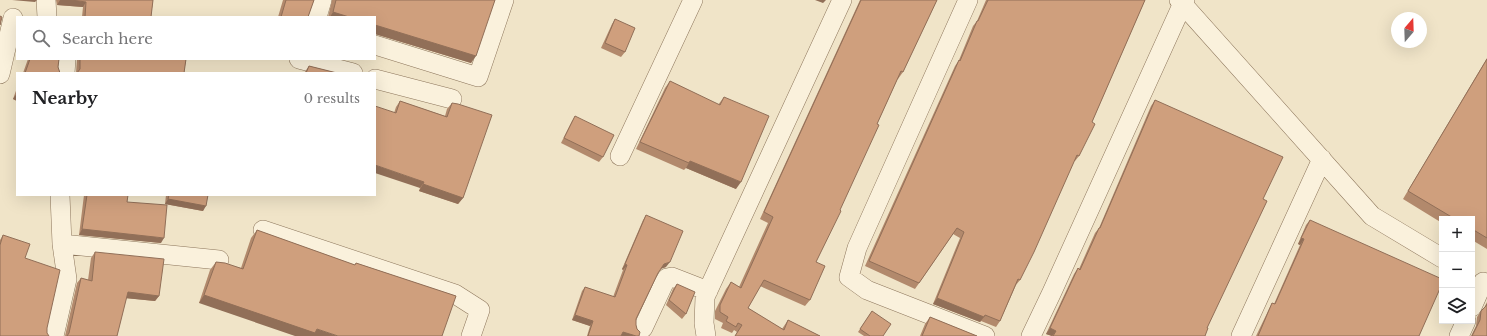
<!DOCTYPE html>
<html lang="en">
<head>
<meta charset="utf-8">
<style>
  body { margin:0; font-family:"Libre Baskerville",serif; background:#f6f6f6; color:#202124 }
  .controls { position:absolute; right:12px; bottom:12px; display:grid; overflow:hidden; border-radius:0px; box-shadow:0 4px 16px #0002 }
  .controls button { width:36px; height:36px; display:grid; place-items:center; padding:0; border:0; border-bottom:1px solid #e0e0e0; background:#fff; color:#202124; font:20px sans-serif }
  .compass { position:absolute; left:1391px; top:12px; width:36px; height:36px; border-radius:50%; background:#fff; box-shadow:0 4px 16px #0002; rotate:19deg }
  .list { margin:0; padding:0; list-style:none }
  h2 { display:flex; justify-content:space-between; align-items:center; height:52px; margin:0; padding:0 16px; font-size:17px }
  h2 small { font-size:13px; font-weight:400; color:#757577 }
  .icon { flex:none; width:22px; height:22px; fill:none; stroke:currentColor; stroke-width:2; stroke-linecap:round; stroke-linejoin:round }
  .map { position:relative; flex:none; width:1487px; height:336px; overflow:hidden }
  .search { position:absolute; background:#fff; box-shadow:0 4px 16px #0002; left:16px; top:16px; width:360px; height:44px; display:flex; align-items:center; gap:10px; box-sizing:border-box; padding:0 14px; border-radius:0px; color:#757577; font-size:15px }
  .panel { position:absolute; background:#fff; box-shadow:0 4px 16px #0002; left:16px; top:72px; width:360px; height:124px; border-radius:0px }
  .map>svg:first-child { display:block }
</style>
</head>
<body>
<div class="map">
<svg width="1487" height="336" viewBox="0 0 1487 336">
  <rect width="100%" height="100%" fill="#f0e4c8"/>
  <g fill="none" stroke-linecap="round" stroke-linejoin="round">
    <g stroke="#8d765c" stroke-width="20">
      <path id="minor" d="M46,0l1,17
        M968,0l-111,248 -8,29 18,13 118,46
        M1179,0l193,216 70,42
        M317,17l5,-17
        M375,45l103,32 26,-77
        M299,59l54,14
        M65,73l1,-14
        M0,74l13,-56
        M375,79l77,20
        M620,156l73,-156
        M263,230l192,64 25,16 -9,26
        M62,244l157,16
        M1472,307l11,-25
        M643,328l21,-45 3,-5 5,-1 36,14
        M54,336l13,-57 -5,-35 -2,-49
        M706,336l-2,-13 1,-26 137,-297
        M1031,336l21,-44 131,-289 2,-3
        M1241,336l81,-177
        M1459,336l7,-15"/>
    </g>
    <use href="#minor" stroke="#faf1dc" stroke-width="19"/>
  </g>
  <path fill="#b2896c" d="M56,0h97l-2,17h-69l1,-10 -26,-2z
    M283,0h31l-6,17h-30z
    M332,0h163l-24,63 -96,-29v-17h-47z
    M860,0h77l-34,72 -5,7v-1l-21,46 -61,138 -6,38 -5,6 -45,-20 -12,22 34,21 6,-9 32,16h-85l2,-4 -3,-2 -2,3 -11,-5 2,-5 -8,-4v-8l11,-22 5,-7 8,5 29,-64 -8,-4z
    M986,0h159l-53,122 -13,34 -4,5h-1l-54,119 -4,5 -16,36 -4,6 -15,-6 -1,1 -47,-18 27,-66 -7,-4 -38,55 -50,-23 90,-200 4,-6 14,-34 4,-5z
    M615,19l10,33 -4,5 -20,-9 11,-24z
    M1487,58v191l-15,-9v-21h-30v4l-39,-24z
    M28,59h31l-1,8 2,6h-37z
    M77,59h109l-2,14h-108z
    M309,66l28,7h-33z
    M670,81l48,24 6,-8 12,92 -50,-21 -2,2 -48,-21 29,-61z
    M17,88v13l-4,-2z
    M1155,100l108,99 -56,129 -2,8h-153l-6,-2 28,-60 4,-6 1,1 16,-36 4,-5 52,-122z
    M400,101l45,15 2,-7 5,-6 11,95 -5,6 -39,-13 1,-3 -26,-75 2,-6z
    M575,116l28,41 -4,5 -38,-19 11,-22z
    M84,195h44l-1,7 34,41 -82,-8z
    M166,195h42l-5,16 -38,-7z
    M646,215l20,52 -6,2 -2,4 -22,46v6l3,11h-52l3,-10 -18,-6 10,-29 3,-4 28,10 10,-27 -1,-1 21,-49z
    M1310,220l109,116h-163l13,-27 3,-6 2,1 26,-59 -2,-1 8,-19z
    M257,230l98,35 1,-2 100,33 -257,7 11,-33 6,-8 25,6 10,-30z
    M3,235l22,23 22,70v5l-47,3v-96z
    M95,252l64,44 -4,5 -29,-3 -9,38h-52l12,-53 4,-5 7,2 3,-22z
    M677,284l9,30 -4,5 -16,-14 7,-16z
    M1487,302v34h-16l5,-10 1,-9 4,-6 3,-3z
    M872,311l11,25h-19l-6,-4z
    M930,317l47,19h-57l5,-12z"/>
  <path fill="#916f58" d="M12,0h25l-2,2z
    M60,0h11l15,2 -3,5 -26,-2z
    M815,0h11l-3,3z
    M333,12l16,5h-19z
    M375,25l101,31 -5,7 -96,-29z
    M17,93v8l-4,-2z
    M690,161l51,21 -5,7 -50,-21z
    M375,165l49,17 -4,6 -45,-15z
    M423,184l40,14 -5,6 -39,-13z
    M168,199l38,7 -3,5 -38,-7z
    M82,229l82,9 -3,5 -82,-8z
    M1301,238l3,1 -4,6 -2,-1z
    M670,262l-4,5 -6,2 4,-5z
    M625,264l2,1 -4,5 -1,-1z
    M128,292l31,4 -4,5 -31,-3z
    M204,295l113,34 21,7h-43l-96,-33z
    M937,298l47,19 -4,5 -47,-18z
    M575,315l18,6 -3,5 -18,-6z
    M1050,328l6,3 -4,5 -6,-2z
    M623,332l13,4h-16z"/>
  <path fill="#cf9f7d" stroke="#916f58" d="M71,0h82l-2,17h-66l1,-15z
    M286,0h28l-6,17h-27z
    M336,0h159l-19,56 -101,-31v-8h-26l-16,-5z
    M861,0h76l-34,72 -2,-1 -24,53 2,1 -39,85 1,1 -25,51 9,4 -15,34 -46,-20 -16,28 36,22 4,-10 32,16h-85l7,-11 -4,-2 -2,4 -10,-6 2,-4 -8,-5v-7l11,-23 10,6 32,-71 -9,-5z
    M988,0h157l-53,122 3,2 -16,32 -2,-1 -43,97 -14,28 -2,-1 -18,42 -15,-6 -1,2 -47,-19 27,-66 -7,-4 -38,55 -50,-22 90,-201 1,1 17,-40h1z
    M0,16l2,1 -2,8z
    M615,19l20,9 -10,24 -20,-9z
    M30,59h29l-1,8 2,6h-35z
    M80,59h106l-2,14h-107l3,-4z
    M1487,59v179l-15,-9v-10h-17l-47,-28z
    M309,66l28,7h-31z
    M670,81l50,24 4,-8 45,19 -28,66 -51,-21 -1,2 -49,-21z
    M1155,100l128,57 -20,42 4,2 -60,127h1l-3,8h-152l3,-5 -6,-3 28,-60 2,2 19,-42h1z
    M400,101l47,16 5,-14 6,1 34,11 -29,83 -40,-14 1,-2 -49,-17v-59l21,7z
    M575,116l39,19 -11,22 -39,-19z
    M87,195h41l-1,7 40,3 -3,33 -82,-9z
    M169,195h39l-2,11 -38,-7z
    M646,215l37,16 -13,31 -6,2 -6,9 -22,46v6l1,4 3,3 -1,4h-3l-13,-4 -2,4h-33l5,-15 -18,-6 10,-28 30,10 12,-32 -2,-1z
    M1310,220l132,59v5l-23,52h-161l14,-33 3,1 29,-65 -3,-1z
    M257,230l98,35 1,-2 100,33 -14,40h-104l-21,-7 -2,4 -111,-38 12,-33 9,1 18,6z
    M3,235l27,9 -5,14 35,12 -13,58v5l2,3h-49v-91z
    M95,252l69,7 -5,37 -31,-4 -11,44h-50l2,-3 12,-55 11,3z
    M677,284l18,8 -9,22 -17,-14z
    M1487,304v32h-15l8,-16 1,-9 5,-5z
    M872,311l19,13 -8,12h-13l-10,-7z
    M930,317l47,19h-55z"/>
</svg>
<div class="controls">
<button>+</button>
<button>−</button>
<button><svg class="icon" aria-label="layers" viewBox="0 0 24 24"><path d="M12 4l9 5-9 5-9-5zM3 14l9 5 9-5"/></svg></button>
</div>
<svg class="compass" viewBox="-18 -18 36 36"><path d="M0-13l5 13h-10z" fill="#e53935"/><path d="M0 13l5-13h-10z" fill="#757577"/></svg>
<div class="search"><svg class="icon" aria-label="search" viewBox="0 0 24 24"><circle cx="10" cy="10" r="6"/><path d="M15 15l6 6"/></svg>Search here</div>
<section class="panel">
<h2>Nearby<small>0 results</small></h2>
<ul class="list">
</ul>
</section>
</div>
</body>
</html>
